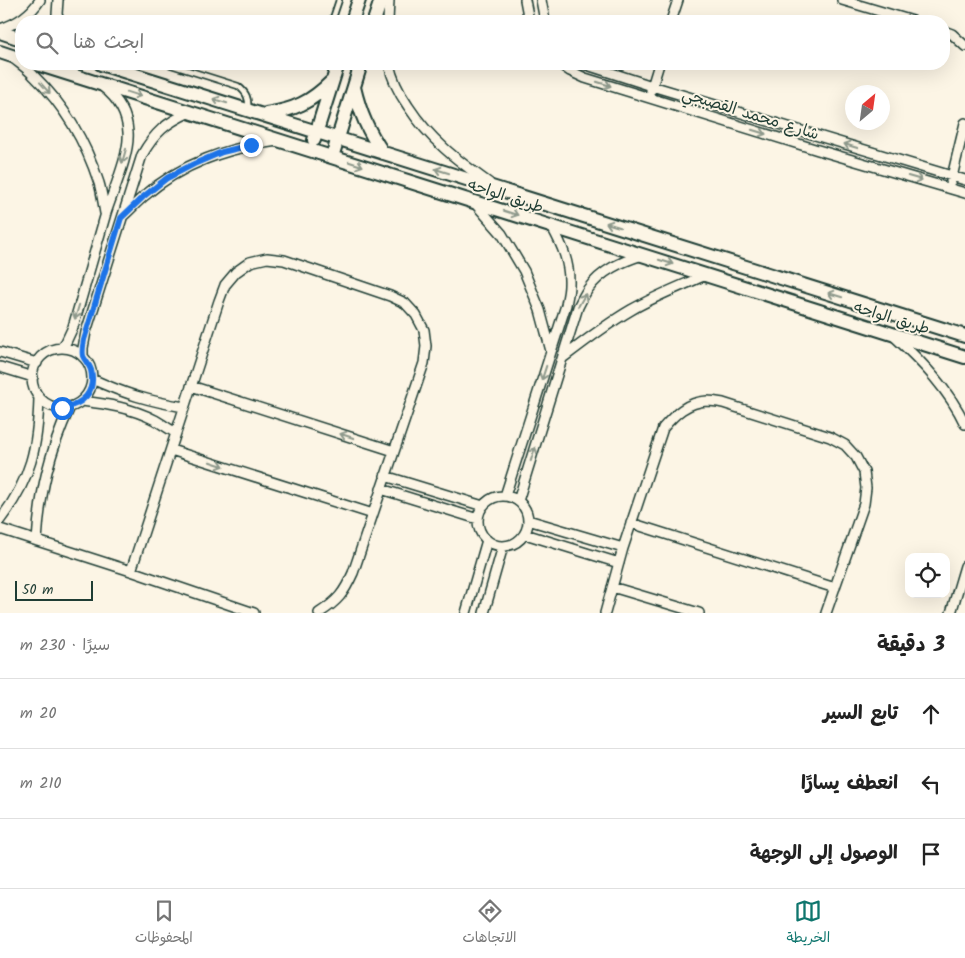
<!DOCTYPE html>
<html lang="ar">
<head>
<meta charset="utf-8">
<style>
  body { margin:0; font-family:Kalam,"Playpen Sans Arabic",sans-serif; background:#f6f6f6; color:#222; direction:rtl }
  .controls { position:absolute; right:15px; bottom:15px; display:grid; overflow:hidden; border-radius:10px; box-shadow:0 5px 20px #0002 }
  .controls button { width:45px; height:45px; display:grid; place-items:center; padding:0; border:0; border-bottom:1px solid #e0e0e0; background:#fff; color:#222; font:25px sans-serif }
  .compass { position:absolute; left:845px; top:85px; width:45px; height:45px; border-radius:50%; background:#fff; box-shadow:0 5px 20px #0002; rotate:29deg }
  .scale { position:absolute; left:15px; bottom:12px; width:78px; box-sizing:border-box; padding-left:5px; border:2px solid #1f3d34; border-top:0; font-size:14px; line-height:18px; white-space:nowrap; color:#1f3d34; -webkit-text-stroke:4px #fcf5e5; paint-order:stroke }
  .stop { position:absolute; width:15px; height:15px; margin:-11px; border:4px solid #1a73e8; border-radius:50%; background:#fff }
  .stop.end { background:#1a73e8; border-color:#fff; box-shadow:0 1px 5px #0008 }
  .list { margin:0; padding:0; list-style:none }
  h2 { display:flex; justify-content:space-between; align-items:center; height:65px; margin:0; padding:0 20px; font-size:21px }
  h2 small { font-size:16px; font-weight:400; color:#767676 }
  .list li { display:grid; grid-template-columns:32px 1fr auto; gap:15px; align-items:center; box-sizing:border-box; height:70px; padding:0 20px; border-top:1px solid #e0e0e0 }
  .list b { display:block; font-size:19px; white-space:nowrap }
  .list em { font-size:16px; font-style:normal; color:#767676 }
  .icon { flex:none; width:28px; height:28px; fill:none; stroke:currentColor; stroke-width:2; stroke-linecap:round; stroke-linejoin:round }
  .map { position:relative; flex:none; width:965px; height:613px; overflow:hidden; direction:ltr }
  .search { position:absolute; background:#fff; box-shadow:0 5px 20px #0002; left:15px; right:15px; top:15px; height:55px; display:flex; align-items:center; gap:12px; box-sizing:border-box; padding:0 18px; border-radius:20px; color:#767676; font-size:19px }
  .sheet { height:275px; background:#fff }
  nav { display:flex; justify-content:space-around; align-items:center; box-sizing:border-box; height:70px; border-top:1px solid #e0e0e0; background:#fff; font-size:14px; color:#767676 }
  nav a { display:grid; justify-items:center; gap:2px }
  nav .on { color:#0f766e }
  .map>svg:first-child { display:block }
</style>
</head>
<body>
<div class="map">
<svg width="965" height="613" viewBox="0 0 965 613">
  <rect width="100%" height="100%" fill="#fcf5e5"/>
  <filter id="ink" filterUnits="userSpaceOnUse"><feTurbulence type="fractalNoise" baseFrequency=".02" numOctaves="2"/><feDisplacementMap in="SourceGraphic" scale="10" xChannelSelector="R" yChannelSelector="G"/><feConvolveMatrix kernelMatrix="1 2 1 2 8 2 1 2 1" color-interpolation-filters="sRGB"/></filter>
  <g filter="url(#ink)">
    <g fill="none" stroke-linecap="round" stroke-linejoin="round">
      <g stroke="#1f3d34" stroke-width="8">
        <path id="lane" d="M332,21l7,-21
          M168,64l70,22c9,7 11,13 10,23"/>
      </g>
      <g stroke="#1f3d34" stroke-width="12">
        <path id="street" d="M58,0l-1,14 2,7
          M525,0l4,21
          M541,0l4,21
          M842,0l71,21
          M388,21l1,-21
          M671,21l7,-21
          M0,29c16,-5 30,-14 40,-29
          M944,31l8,3 13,12
          M13,58c7,6 15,11 21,18 30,29 52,67 65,107 3,10 4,20 6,30
          M389,64c3,15 10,29 19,42 22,34 49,54 81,77
          M560,64l10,7 15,7 233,72 147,43
          M584,64l68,22 313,94
          M651,90l8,-26
          M951,181l14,-58
          M474,202l28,32 22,37 16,39 11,41
          M123,216c7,-6 13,-13 20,-19 39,-34 84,-49 134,-56
          M895,337c27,25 54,53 70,87
          M61,348l5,-6 7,-15c11,-38 22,-76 33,-114 7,-22 24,-59 22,-81 -1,-19 -11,-34 -25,-45
          M32 378a30 30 0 1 1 60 0a30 30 0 1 1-60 0Z
          M0,352l37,11
          M83,357v-9l3,-16 56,-177c13,-23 24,-32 48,-43
          M564,357c22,-17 43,-33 67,-47 24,-14 50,-24 75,-35
          M0,367l33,10
          M92,379c33,15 57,22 92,28
          M191,386l203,65
          M82,401c25,3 50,7 73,19 7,4 14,9 21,13
          M171,450l202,64
          M385,476l98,30
          M381,489l97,30
          M505,496l61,-191c1,-6 3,-13 3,-20 1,-22 -7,-40 -17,-58
          M478 521a25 25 0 1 1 50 0a25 25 0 1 1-50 0Z
          M518,501l60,-194c3,-6 6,-12 10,-18 14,-19 33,-27 54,-34
          M0,520c31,-41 38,-73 39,-123
          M528,520l95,28
          M631,523l204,65
          M0,529l131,42 123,42
          M525,534l94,29
          M37,541c3,-50 12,-88 33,-134
          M131,571l88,-270 6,-16 11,-13 14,-10 17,-4 17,2 106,36 15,7 11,12 8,15 2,16 -2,17 -71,210c-9,20 -15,28 -34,40
          M612,587l87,26
          M466,613l21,-73
          M484,613l19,-67
          M605,613l18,-65 40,-120c12,-14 24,-26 44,-27 5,0 11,1 16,2l107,34 15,8 11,12 8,15 2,16 -2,16 -38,109
          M951,613l14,-47"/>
      </g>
      <g stroke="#1f3d34" stroke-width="16">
        <path id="secondary" d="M352,21l7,-21
          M374,21l7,-21
          M0,32l21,7
          M0,52l21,7
          M37,64l928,293
          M101,64l864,272
          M354,87c6,26 14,44 29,66
          M266,114c28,-4 45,-12 65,-32
          M314,140l24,-76
          M332,157l29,-93"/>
      </g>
      <use href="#lane" stroke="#fcf5e5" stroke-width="4.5"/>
      <use href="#street" stroke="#fcf5e5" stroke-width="9"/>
      <use href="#secondary" stroke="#fcf5e5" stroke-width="12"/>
    </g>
    <defs><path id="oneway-shaft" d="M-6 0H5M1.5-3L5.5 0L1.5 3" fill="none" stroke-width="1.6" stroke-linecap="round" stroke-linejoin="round" transform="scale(1.25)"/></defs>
    <g stroke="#8e998c">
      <use href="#oneway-shaft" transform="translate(604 84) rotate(17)"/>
      <use href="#oneway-shaft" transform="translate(45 88) rotate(48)"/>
      <use href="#oneway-shaft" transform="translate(134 94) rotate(18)"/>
      <use href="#oneway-shaft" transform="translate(220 101) rotate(-163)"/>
      <use href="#oneway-shaft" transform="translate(759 132) rotate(17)"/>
      <use href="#oneway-shaft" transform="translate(851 146) rotate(-163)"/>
      <use href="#oneway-shaft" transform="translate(124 156) rotate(106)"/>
      <use href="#oneway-shaft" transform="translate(356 164) rotate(18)"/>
      <use href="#oneway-shaft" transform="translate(442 171) rotate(-163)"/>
      <use href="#oneway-shaft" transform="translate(915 178) rotate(16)"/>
      <use href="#oneway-shaft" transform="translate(511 213) rotate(18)"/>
      <use href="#oneway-shaft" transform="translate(613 225) rotate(-163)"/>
      <use href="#oneway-shaft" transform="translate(666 262) rotate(17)"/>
      <use href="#oneway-shaft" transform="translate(835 295) rotate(-163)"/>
      <use href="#oneway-shaft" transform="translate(582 300) rotate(-60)"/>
      <use href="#oneway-shaft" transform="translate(77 312) rotate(107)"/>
      <use href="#oneway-shaft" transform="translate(544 373) rotate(108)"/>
      <use href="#oneway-shaft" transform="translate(347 436) rotate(-162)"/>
      <use href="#oneway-shaft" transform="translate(533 454) rotate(-72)"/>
      <use href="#oneway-shaft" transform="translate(217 464) rotate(18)"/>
    </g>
  </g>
  <g fill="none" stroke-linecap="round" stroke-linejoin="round" filter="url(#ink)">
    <path stroke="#1a73e8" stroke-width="6" d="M62,408c21,-3 34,-16 29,-38 -2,-6 -6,-9 -8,-14 -1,-5 0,-11 1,-16l37,-122 22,-21 24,-19 27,-14 28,-12 29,-7"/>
  </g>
  <g text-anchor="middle" stroke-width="4" stroke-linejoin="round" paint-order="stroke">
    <g font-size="16" fill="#1f3d34" stroke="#fcf5e5">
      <text transform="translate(751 113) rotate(17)" y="6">شارع محمد القصبجي</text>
      <text transform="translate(506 195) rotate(18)" y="6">طريق الواحه</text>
      <text transform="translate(892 317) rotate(17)" y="6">طريق الواحه</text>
    </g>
  </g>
</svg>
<div class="controls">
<button><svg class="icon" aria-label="locate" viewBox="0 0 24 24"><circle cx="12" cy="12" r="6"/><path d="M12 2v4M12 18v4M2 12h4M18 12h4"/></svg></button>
</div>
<svg class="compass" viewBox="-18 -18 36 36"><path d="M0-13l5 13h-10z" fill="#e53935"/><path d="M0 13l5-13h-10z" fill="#767676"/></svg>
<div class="scale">50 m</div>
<div class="stop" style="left:62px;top:408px"></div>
<div class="stop end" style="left:251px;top:145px"></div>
<div class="search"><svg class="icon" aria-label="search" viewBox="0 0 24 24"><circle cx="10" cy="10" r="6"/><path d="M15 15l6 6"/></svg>ابحث هنا</div>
</div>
<section class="sheet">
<h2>3 دقيقة<small>سيرًا · 230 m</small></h2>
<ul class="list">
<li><svg class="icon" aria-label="ahead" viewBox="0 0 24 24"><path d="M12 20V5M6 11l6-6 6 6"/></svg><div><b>تابع السير</b></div><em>20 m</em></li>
<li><svg class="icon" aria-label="left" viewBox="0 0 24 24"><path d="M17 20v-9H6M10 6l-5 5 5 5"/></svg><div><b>انعطف يسارًا</b></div><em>210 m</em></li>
<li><svg class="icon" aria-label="arrive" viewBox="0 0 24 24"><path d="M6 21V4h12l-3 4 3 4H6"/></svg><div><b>الوصول إلى الوجهة</b></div></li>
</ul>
</section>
<nav>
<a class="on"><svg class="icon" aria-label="map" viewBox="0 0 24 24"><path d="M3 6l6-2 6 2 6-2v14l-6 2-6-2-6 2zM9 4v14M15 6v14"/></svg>الخريطة</a>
<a><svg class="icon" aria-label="directions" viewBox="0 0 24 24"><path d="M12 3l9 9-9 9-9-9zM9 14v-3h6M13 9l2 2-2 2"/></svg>الاتجاهات</a>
<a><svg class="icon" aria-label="saved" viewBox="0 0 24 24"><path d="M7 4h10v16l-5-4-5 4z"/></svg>المحفوظات</a>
</nav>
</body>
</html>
